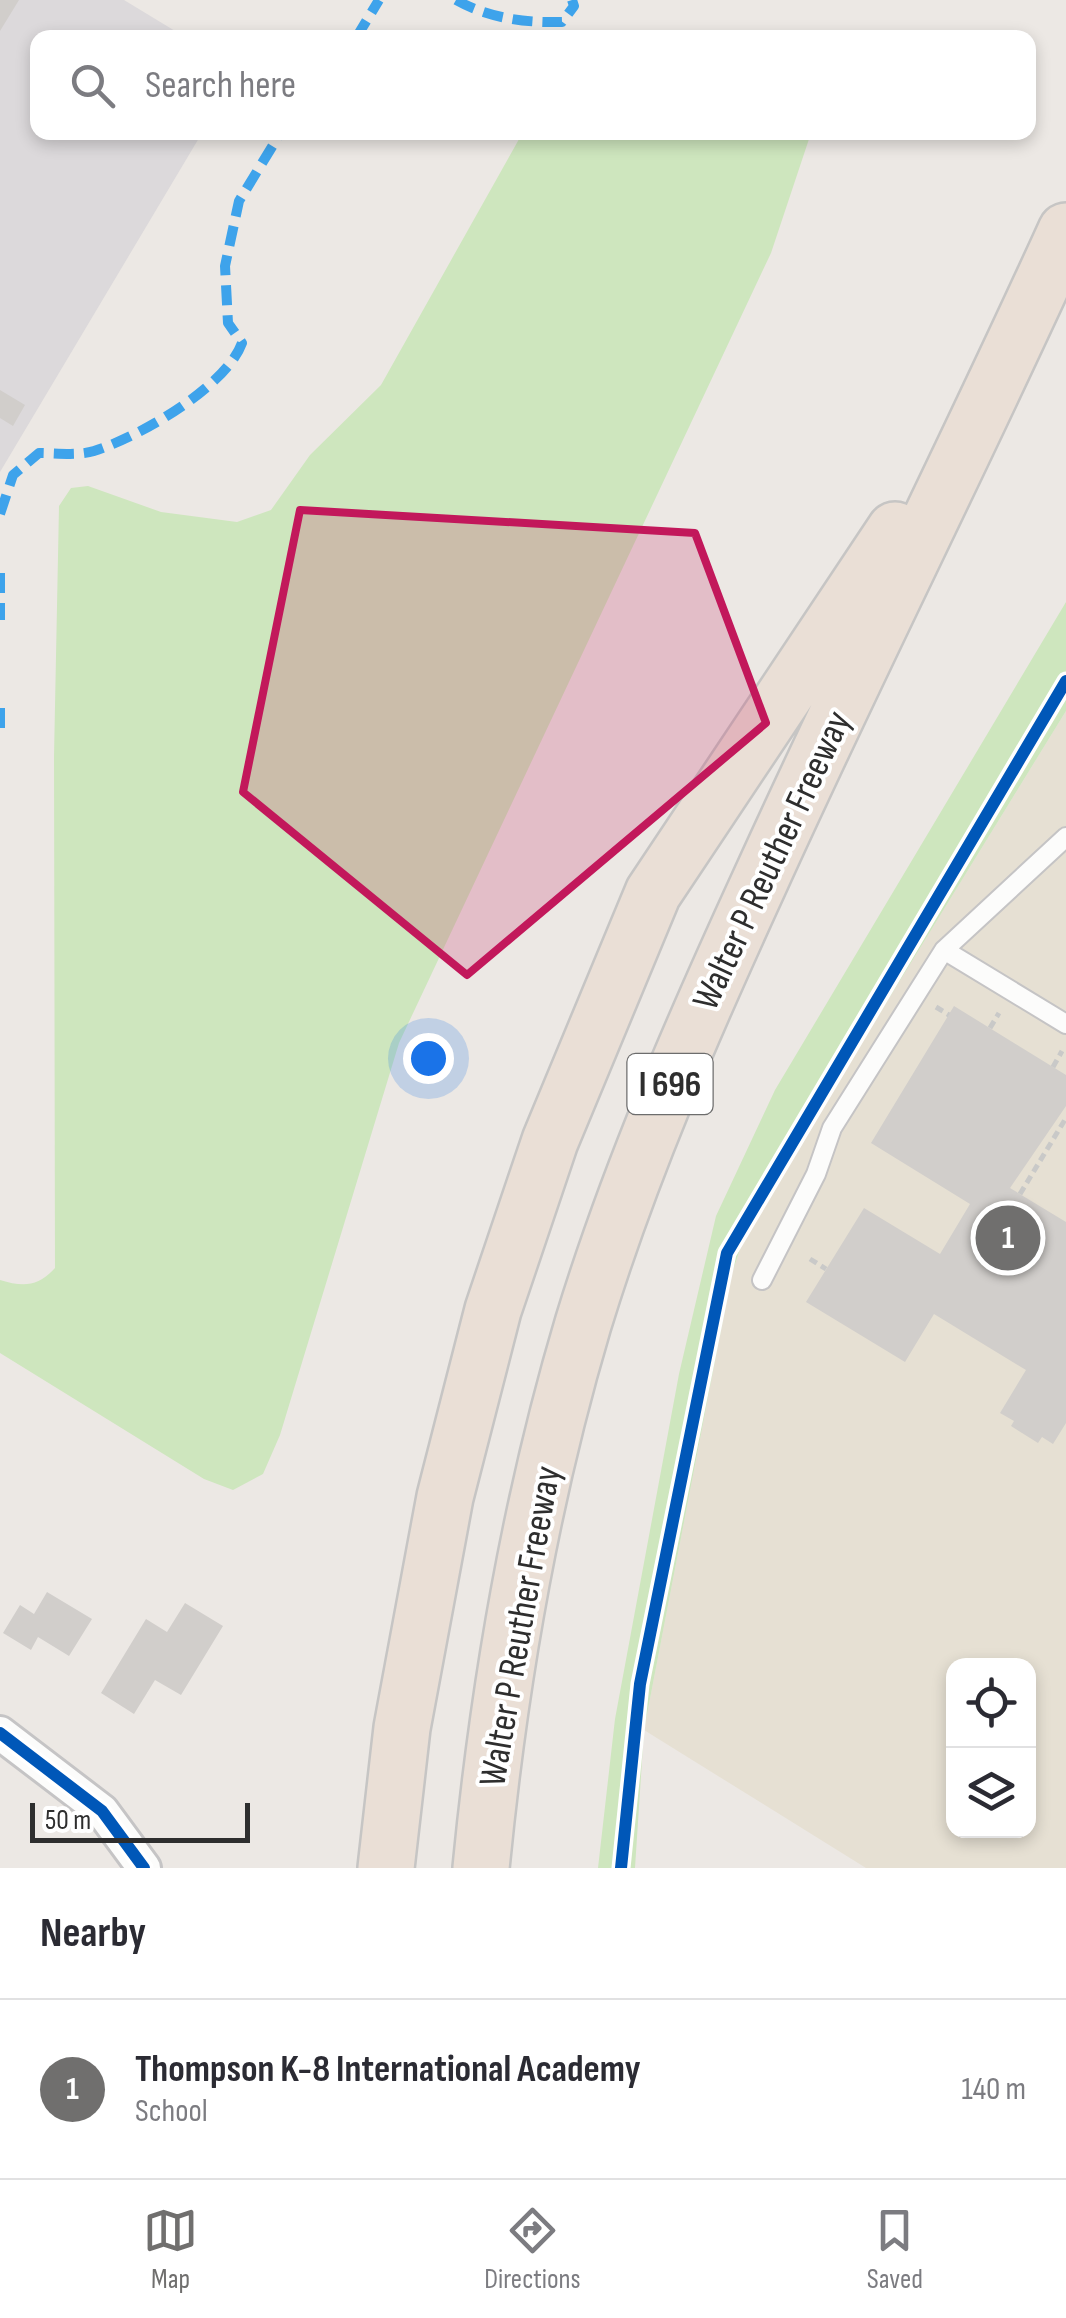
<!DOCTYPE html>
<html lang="en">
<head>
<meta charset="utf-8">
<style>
  body { margin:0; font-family:"Sofia Sans Condensed",sans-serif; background:#f2f2f3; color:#2b2b33 }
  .controls { position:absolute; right:30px; bottom:30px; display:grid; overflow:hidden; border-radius:20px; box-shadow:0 5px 15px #0003 }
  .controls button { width:90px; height:90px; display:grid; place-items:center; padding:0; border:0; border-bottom:2px solid #e1e1e2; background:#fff; color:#2b2b33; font:50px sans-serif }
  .scale { position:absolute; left:30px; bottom:25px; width:220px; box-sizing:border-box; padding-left:10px; border:5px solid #2e2e2e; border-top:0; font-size:28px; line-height:35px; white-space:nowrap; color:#2e2e2e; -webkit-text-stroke:8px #fff; paint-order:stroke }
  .you { position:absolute; left:428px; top:1058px; width:35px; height:35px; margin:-25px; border:8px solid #fff; border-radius:50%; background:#1a73e8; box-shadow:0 0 0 15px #1a73e833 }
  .badge { display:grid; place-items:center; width:65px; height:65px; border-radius:50%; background:#706f6e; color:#fff; font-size:32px; font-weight:700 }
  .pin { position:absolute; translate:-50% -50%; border:5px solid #fff; box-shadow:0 2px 10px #0006 }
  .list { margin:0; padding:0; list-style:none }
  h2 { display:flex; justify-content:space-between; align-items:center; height:130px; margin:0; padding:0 40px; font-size:42px }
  h2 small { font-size:32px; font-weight:400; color:#7c7c81 }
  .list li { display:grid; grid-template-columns:65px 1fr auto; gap:30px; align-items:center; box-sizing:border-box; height:180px; padding:0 40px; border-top:2px solid #e1e1e2 }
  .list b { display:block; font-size:38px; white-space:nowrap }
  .list p { margin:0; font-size:32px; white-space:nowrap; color:#7c7c81 }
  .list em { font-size:32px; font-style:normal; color:#7c7c81 }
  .icon { flex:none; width:55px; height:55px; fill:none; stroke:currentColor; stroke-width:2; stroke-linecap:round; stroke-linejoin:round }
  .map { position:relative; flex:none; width:1066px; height:1868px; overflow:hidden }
  .search { position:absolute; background:#fff; box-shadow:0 5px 15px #0003; left:30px; right:30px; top:30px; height:110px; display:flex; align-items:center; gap:25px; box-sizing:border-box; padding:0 35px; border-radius:20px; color:#7c7c81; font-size:38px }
  .sheet { height:310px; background:#fff }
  nav { display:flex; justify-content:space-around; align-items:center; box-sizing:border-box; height:140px; border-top:2px solid #e1e1e2; background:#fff; font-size:28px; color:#7c7c81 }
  nav a { display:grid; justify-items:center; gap:5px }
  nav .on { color:#706f6e }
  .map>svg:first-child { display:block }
</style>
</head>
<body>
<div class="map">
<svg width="1066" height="1868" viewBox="0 0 1066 1868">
  <rect width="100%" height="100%" fill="#ece8e4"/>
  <path fill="#dcd9db" d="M0,0h124l61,37 -147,1v94l164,1 -202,339z"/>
  <path fill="#e6e0d3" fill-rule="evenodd" d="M1066,711v1157h-200l-222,-138 88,-457 15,-44zM954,1666h74v164h-74z"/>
  <path fill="#cee6be" d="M523,132l288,1 -40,120 -372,790 -119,392 -17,39 -30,16 -29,-11 -204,-126v-73c23,7 38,7 55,-12l-1,-511 5,-251 12,-18 17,-2 73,26 76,10 34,-12 39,-55 71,-70z
    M1066,602v109l-319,518 -15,44 -88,457 -9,138h-37l17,-149 64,-345 37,-158 59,-126z"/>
  <path fill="#d1cecb" d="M0,0h19l-19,31z
    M0,390l25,15 -12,21 -13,-8z
    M954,1006l112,69v31l-56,82 56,34v201l-13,21 -11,-7 -4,6 -27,-17 3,-5 -14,-8 26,-43 -92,-56 -29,48 -99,-60 58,-94 76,46 30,-50 -99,-61z
    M47,1592l45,27 -23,37 -31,-19 -7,13 -28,-17 17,-28 14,9z
    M185,1603l38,23 -42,69 -26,-15 -21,34 -33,-21 45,-74 21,13z"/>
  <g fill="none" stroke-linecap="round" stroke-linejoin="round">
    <g stroke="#c5c4c5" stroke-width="22">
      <path id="lane" d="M944,950l122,74
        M762,1280l54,-106 16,-46 112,-178 122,-113"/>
    </g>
    <g stroke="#c5c4c5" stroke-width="38">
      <path id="street" d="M0,1733l102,78 42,57"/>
    </g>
    <g stroke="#c6c5c4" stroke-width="60">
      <path id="highway" d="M386,1868l16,-140 43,-231 48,-187 57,-169 103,-248 242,-363
        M481,1868c18,-184 49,-366 102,-544 46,-151 110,-297 176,-441 99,-219 208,-433 307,-652"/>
    </g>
    <path stroke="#c9c9c8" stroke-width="5" stroke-dasharray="8 5" stroke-linecap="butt" d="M936,1007l13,8
      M990,1028l9,-15
      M1053,1067l9,-16
      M1020,1194l46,-76
      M810,1259l16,10"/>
    <use href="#lane" stroke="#fcfcfb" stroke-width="18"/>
    <use href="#street" stroke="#fcfcfb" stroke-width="32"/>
    <use href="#highway" stroke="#eadfd6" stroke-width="55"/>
    <path stroke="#3ea3eb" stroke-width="10" stroke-dasharray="20 10" stroke-linecap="butt" d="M456,0c32,18 69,23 106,22l12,-16 -2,-6
      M356,38l23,-38
      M0,514l13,-39 26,-22c17,0 39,3 55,-2 45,-14 132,-64 148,-108l-14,-20 -3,-57 14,-65 42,-69
      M0,573v47
      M0,708v20"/>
    <g stroke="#fff" stroke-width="19">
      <path id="cycleway" d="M0,1733l102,78 42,57
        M621,1868l19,-184 87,-431 339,-572"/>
    </g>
    <use href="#cycleway" stroke="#0057b8" stroke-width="12"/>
  </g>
  <path fill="#c2185b" fill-opacity="0.2" stroke="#c2185b" stroke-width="8" stroke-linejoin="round" d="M300,510l395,23 71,190 -299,252 -224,-183z"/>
  <g text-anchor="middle" stroke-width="8" stroke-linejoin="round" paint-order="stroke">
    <rect fill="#fff" stroke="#6d6d6d" stroke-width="2.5" x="627.5" y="1054" width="85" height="60" rx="8"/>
    <g font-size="35" font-weight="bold" fill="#2e2e2e">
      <text x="670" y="1096">I 696</text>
    </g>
    <g font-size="38" fill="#2e2e2e" stroke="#fff">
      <text transform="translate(771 860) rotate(-65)" y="13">Walter P Reuther Freeway</text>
      <text transform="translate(519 1626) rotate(-80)" y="13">Walter P Reuther Freeway</text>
    </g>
  </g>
</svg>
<div class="controls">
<button><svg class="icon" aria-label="locate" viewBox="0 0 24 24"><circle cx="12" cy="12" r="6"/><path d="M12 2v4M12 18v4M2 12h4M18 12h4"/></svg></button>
<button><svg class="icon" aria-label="layers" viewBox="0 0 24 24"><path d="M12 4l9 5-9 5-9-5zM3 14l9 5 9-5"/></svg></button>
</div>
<div class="scale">50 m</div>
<div class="you"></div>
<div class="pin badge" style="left:1008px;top:1238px">1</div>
<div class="search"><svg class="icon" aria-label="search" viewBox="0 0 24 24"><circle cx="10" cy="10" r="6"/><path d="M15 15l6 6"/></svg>Search here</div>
</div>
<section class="sheet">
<h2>Nearby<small></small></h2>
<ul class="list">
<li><span class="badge">1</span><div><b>Thompson K-8 International Academy</b><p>School</p></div><em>140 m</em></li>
</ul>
</section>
<nav>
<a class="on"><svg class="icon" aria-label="map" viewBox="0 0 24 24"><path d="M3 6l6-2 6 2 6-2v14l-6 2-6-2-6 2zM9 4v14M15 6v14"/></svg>Map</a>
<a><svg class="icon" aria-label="directions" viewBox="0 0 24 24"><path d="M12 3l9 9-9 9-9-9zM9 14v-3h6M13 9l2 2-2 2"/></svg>Directions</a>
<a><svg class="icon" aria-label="saved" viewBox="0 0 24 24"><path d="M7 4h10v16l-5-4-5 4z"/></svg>Saved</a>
</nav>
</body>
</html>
